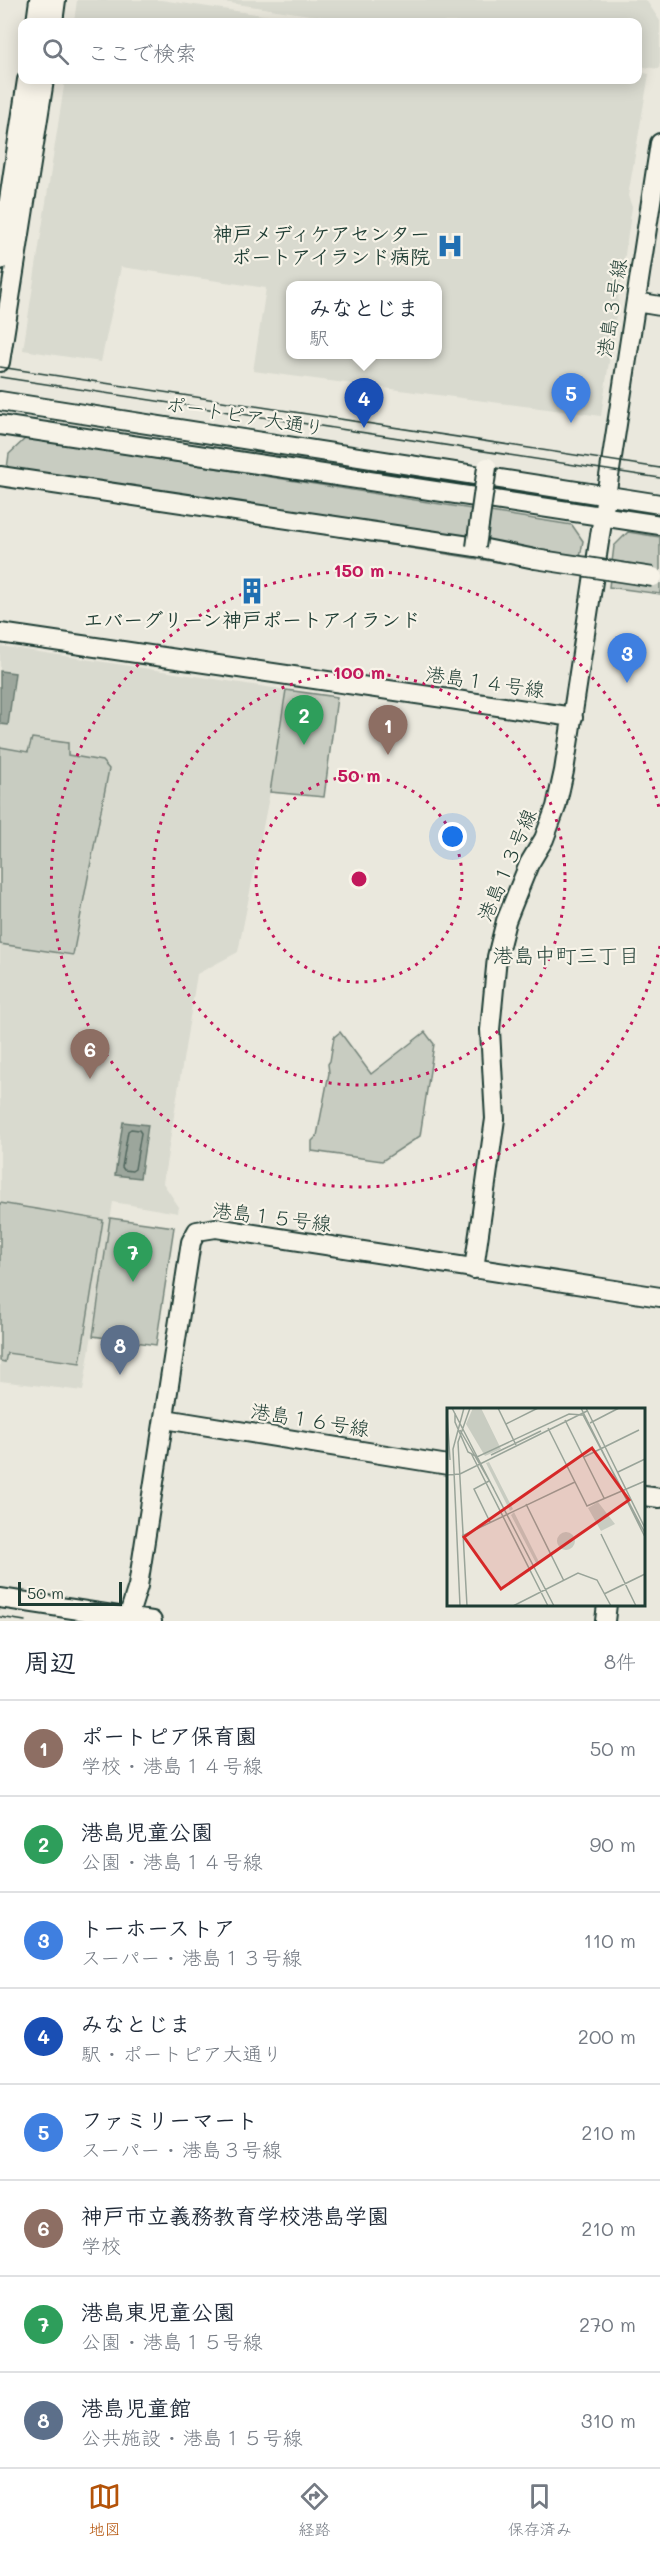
<!DOCTYPE html>
<html lang="ja">
<head>
<meta charset="utf-8">
<style>
  body { margin:0; font-family:Mali,"Klee One",sans-serif; background:#f2f2f3; color:#1f2937 }
  .scale { position:absolute; left:18px; bottom:15px; width:104px; box-sizing:border-box; padding-left:6px; border:3px solid #1f3d34; border-top:0; font-size:16px; line-height:21px; white-space:nowrap; color:#1f3d34; -webkit-text-stroke:4px #f7f3e8; paint-order:stroke }
  .you { position:absolute; left:453px; top:837px; width:21px; height:21px; margin:-15px; border:4px solid #fff; border-radius:50%; background:#1a73e8; box-shadow:0 0 0 9px #1a73e833 }
  .badge { display:grid; place-items:center; width:39px; height:39px; border-radius:50%; background:#b45309; color:#fff; font-size:20px; font-weight:700 }
  .pin { position:absolute; translate:-50% -50px; filter:drop-shadow(0 2px 3px #0008) }
  .pin::after { content:''; position:absolute; top:32px; width:21px; height:18px; background:inherit; clip-path:polygon(0 0,100% 0,50% 100%) }
  .popup { position:absolute; left:286px; top:281px; width:156px; height:78px; box-sizing:border-box; display:grid; place-content:center; border-radius:12px; background:#fff; filter:drop-shadow(0 2px 4px #0005); font-size:20px; white-space:nowrap; color:#747a83 }
  .popup b { font-size:22px; color:#1f2937 }
  .popup::after { content:''; position:absolute; left:50%; top:100%; margin-left:-12px; border:12px solid transparent; border-top-color:#fff }
  .list { margin:0; padding:0; list-style:none }
  h2 { display:flex; justify-content:space-between; align-items:center; height:78px; margin:0; padding:0 24px; font-size:26px }
  h2 small { font-size:20px; font-weight:400; color:#747a83 }
  .list li { display:grid; grid-template-columns:39px 1fr auto; gap:18px; align-items:center; box-sizing:border-box; height:96px; padding:0 24px; border-top:2px solid #e0e1e3 }
  .list b { display:block; font-size:22px; white-space:nowrap }
  .list p { margin:0; font-size:20px; white-space:nowrap; color:#747a83 }
  .list em { font-size:20px; font-style:normal; color:#747a83 }
  .icon { flex:none; width:33px; height:33px; fill:none; stroke:currentColor; stroke-width:2; stroke-linecap:round; stroke-linejoin:round }
  .map { position:relative; flex:none; width:660px; height:1621px; overflow:hidden }
  .search { position:absolute; background:#fff; box-shadow:0 3px 15px #0003; left:18px; right:18px; top:18px; height:66px; display:flex; align-items:center; gap:15px; box-sizing:border-box; padding:0 21px; border-radius:12px; color:#747a83; font-size:22px }
  .sheet { height:846px; background:#fff }
  nav { display:flex; justify-content:space-around; align-items:center; box-sizing:border-box; height:84px; border-top:2px solid #e0e1e3; background:#fff; font-size:16px; color:#747a83 }
  nav a { display:grid; justify-items:center; gap:3px }
  nav .on { color:#b45309 }
  .map>svg:first-child { display:block }
</style>
</head>
<body>
<div class="map">
<svg width="660" height="1621" viewBox="0 0 660 1621">
  <rect width="100%" height="100%" fill="#eae8dd"/>
  <filter id="ink" filterUnits="userSpaceOnUse"><feTurbulence type="fractalNoise" baseFrequency=".0167" numOctaves="2"/><feDisplacementMap in="SourceGraphic" scale="12" xChannelSelector="R" yChannelSelector="G"/><feConvolveMatrix kernelMatrix="1 2 1 2 8 2 1 2 1" color-interpolation-filters="sRGB"/></filter>
  <g filter="url(#ink)">
    <path fill="#d9dacf" fill-rule="evenodd" d="M77,0h84l149,22h-236z
      M210,0h436l14,21v41l-1,7 -21,-3v-44h-282z
      M638,72l11,2 -21,122 4,11 -31,209 -348,-45 13,-83 -145,-21 -20,95 -78,-12 42,-270h573zM290,286h147v68h-147z
      M0,646l286,44 -16,102 -32,160 -41,22 -34,209 16,24 -1,6 -65,-11 -30,189 -83,-10z"/>
    <path fill="#c8ccc1" stroke="#74847a" stroke-width="1.5" d="M26,438l546,87 11,16 -6,34 -572,-92 4,-29z
      M628,532l32,5v57l-51,-7 5,-41z
      M286,690l51,7 -13,100 -54,-5z
      M32,738l36,5v12l34,6 7,8 -36,186 -73,-11v-197l28,5z
      M340,1032l31,42 54,-42 9,12 -14,92 -38,25 -70,-10v-10l5,-5 12,-63 -1,-9 2,-3 4,-24z
      M0,1203l103,17 -23,143 -73,-10 -2,9 -5,-1z
      M110,1218l64,9 -18,118 -63,-9z"/>
    <path fill="#9ca69c" stroke="#6a7c72" stroke-width="1.5" d="M0,671l15,2 -7,52 -8,-1z
      M123,1122l25,3 -8,53 -25,-3z"/>
    <g fill="none" stroke-linecap="round" stroke-linejoin="round">
      <path stroke="#51675e" stroke-width="1.5" d="M131,1129l8,1 2,3 -6,36 -3,2 -8,-1 -2,-3 6,-36z"/>
      <g stroke="#1f3d34" stroke-width="22">
        <path id="minor" d="M36,22l3,-22
          M53,22l3,-22
          M0,260l27,-180
          M636,302l24,4
          M0,362l44,-282
          M0,401l660,103
          M0,425l660,100
          M0,476l476,71 59,12
          M0,633l573,84
          M474,1269l21,-150 -5,-89 7,-73 9,-36 23,-57 15,-25 12,-32 8,-36 96,-628
          M165,1419l283,46
          M644,1496l16,2
          M0,1598l152,23
          M127,1621l11,-35 53,-344 6,-11 19,-3 444,69
          M605,1621l2,-17"/>
      </g>
      <use href="#minor" stroke="#f7f3e8" stroke-width="18"/>
      <path stroke="#1f3d34" stroke-width="1.5" d="M0,367l660,101
        M0,377l660,101
        M0,1617l25,4"/>
      <g stroke="#1f3d34" stroke-width="22" stroke-linecap="butt">
        <path id="minor-bridge" d="M476,547l11,-80
          M535,559l118,18"/>
      </g>
      <use href="#minor-bridge" stroke="#f7f3e8" stroke-width="18"/>
    </g>
  </g>
  <g fill="none" stroke="#c2185b" stroke-width="3" stroke-dasharray="3 6">
    <circle cx="359" cy="879" r="103"/>
    <circle cx="359" cy="879" r="206"/>
    <path d="M660 946A308 308 0 1 1 660 812"/>
  </g>
  <defs>
    <g id="hospital-bare" transform="scale(2.07)"><path d="M-5-5h3v3.5h4V-5h3V5h-3V1.5h-4V5h-3Z" fill="#1f6fb2" stroke="#f7f3e8" stroke-width="2.5" paint-order="stroke"/></g>
    <g id="building-bare" transform="scale(2.07)"><path d="M-4-6H4V6H1V3H-1V6H-4ZM-2.5-4.3h1.7v1.8h-1.7ZM.8-4.3h1.7v1.8H.8ZM-2.5-1h1.7V.8h-1.7ZM.8-1h1.7V.8H.8Z" fill="#1f6fb2" stroke="#f7f3e8" stroke-width="2.5" paint-order="stroke"/></g>
  </defs>
  <g fill-rule="evenodd">
    <use href="#hospital-bare" x="450" y="246"/>
    <use href="#building-bare" x="252" y="591"/>
  </g>
  <g text-anchor="middle" stroke-width="4.5" stroke-linejoin="round" paint-order="stroke">
    <g font-size="20" font-weight="bold" fill="#1f3d34" stroke="#f7f3e8" text-anchor="end">
      <text x="430" y="241">神戸メディケアセンター<tspan x="430" dy="23">ポートアイランド病院</tspan></text>
      <text x="252" y="627" text-anchor="middle">エバーグリーン神戸ポートアイランド</text>
    </g>
    <g font-size="20" fill="#1f3d34" stroke="#f7f3e8">
      <text transform="translate(612 308) rotate(-81)" y="7">港島３号線</text>
      <text transform="translate(245 416) rotate(9)" y="7">ポートピア大通り</text>
      <text transform="translate(485 682) rotate(8)" y="7">港島１４号線</text>
      <text transform="translate(507 865) rotate(-67)" y="7">港島１３号線</text>
      <text transform="translate(272 1217) rotate(7)" y="7">港島１５号線</text>
      <text transform="translate(310 1420) rotate(9)" y="7">港島１６号線</text>
    </g>
    <g font-size="21" fill="#1f3d34" stroke="#f7f3e8">
      <text x="566" y="963">港島中町三丁目</text>
    </g>
  </g>
  <g transform="translate(447 1408)">
    <rect width="198" height="198" fill="#eae8dd"/>
    <path d="M26,0h8l20,41 -16,7 -19,-32zM42,54l24,47 -3,2 -24,-48zM151,94l17,22 -14,7 -13,-23zM67,104l25,50 -3,1 -25,-48zM110 133a9 9 0 1 1 18 0a9 9 0 1 1-18 0Z" fill="#c8ccc1"/>
    <path fill="none" stroke="#99a499" stroke-width="1.5" d="M5,0l102,198M51,0l18,37M134,0l64,129M139,0l59,120M0,5l3,47M8,5v9l13,30 9,5 92,-43 14,1 62,118M118,12l39,78M143,15l29,-15M59,16l32,-16M101,20l39,78 58,-25M13,22l34,59M24,45l77,153M44,47l50,-24M137,49l55,-27M171,64l27,-13M0,67l13,-1 127,-63M42,73l-15,8 16,33M79,96l38,77M154,126l35,72M15,128l113,-54M157,186l41,-20M13,198l-7,-157 11,-41M20,198l-9,-164 12,-34M66,198l65,-33 19,7 14,26"/>
    <path fill="#d62828" fill-opacity="0.15" stroke="#d62828" stroke-width="3" d="M145,40l37,52 -128,89 -37,-52z"/>
    <rect width="198" height="198" fill="none" stroke="#1f3d34" stroke-width="3"/>
  </g>
  <circle cx="359" cy="879" r="9" fill="#c2185b" stroke="#f7f3e8" stroke-width="3"/>
  <g font-size="18" text-anchor="middle" font-weight="bold" fill="#c2185b" stroke="#f7f3e8" stroke-width="4.5" stroke-linejoin="round" paint-order="stroke">
    <text x="359" y="577">150 m</text>
    <text x="359" y="679">100 m</text>
    <text x="359" y="782">50 m</text>
  </g>
</svg>
<div class="scale">50 m</div>
<div class="you"></div>
<div class="pin badge" style="left:388px;top:755px;background:#8d6e63">1</div>
<div class="pin badge" style="left:304px;top:745px;background:#2e9e5b">2</div>
<div class="pin badge" style="left:627px;top:683px;background:#3f7fe0">3</div>
<div class="pin badge" style="left:364px;top:428px;background:#1a4fb4">4</div>
<div class="popup"><b>みなとじま</b>駅</div>
<div class="pin badge" style="left:571px;top:423px;background:#3f7fe0">5</div>
<div class="pin badge" style="left:90px;top:1079px;background:#8d6e63">6</div>
<div class="pin badge" style="left:133px;top:1282px;background:#2e9e5b">7</div>
<div class="pin badge" style="left:120px;top:1375px;background:#5c6f8a">8</div>
<div class="search"><svg class="icon" aria-label="search" viewBox="0 0 24 24"><circle cx="10" cy="10" r="6"/><path d="M15 15l6 6"/></svg>ここで検索</div>
</div>
<section class="sheet">
<h2>周辺<small>8件</small></h2>
<ul class="list">
<li><span class="badge" style="background:#8d6e63">1</span><div><b>ポートピア保育園</b><p>学校 · 港島１４号線</p></div><em>50 m</em></li>
<li><span class="badge" style="background:#2e9e5b">2</span><div><b>港島児童公園</b><p>公園 · 港島１４号線</p></div><em>90 m</em></li>
<li><span class="badge" style="background:#3f7fe0">3</span><div><b>トーホーストア</b><p>スーパー · 港島１３号線</p></div><em>110 m</em></li>
<li><span class="badge" style="background:#1a4fb4">4</span><div><b>みなとじま</b><p>駅 · ポートピア大通り</p></div><em>200 m</em></li>
<li><span class="badge" style="background:#3f7fe0">5</span><div><b>ファミリーマート</b><p>スーパー · 港島３号線</p></div><em>210 m</em></li>
<li><span class="badge" style="background:#8d6e63">6</span><div><b>神戸市立義務教育学校港島学園</b><p>学校</p></div><em>210 m</em></li>
<li><span class="badge" style="background:#2e9e5b">7</span><div><b>港島東児童公園</b><p>公園 · 港島１５号線</p></div><em>270 m</em></li>
<li><span class="badge" style="background:#5c6f8a">8</span><div><b>港島児童館</b><p>公共施設 · 港島１５号線</p></div><em>310 m</em></li>
</ul>
</section>
<nav>
<a class="on"><svg class="icon" aria-label="map" viewBox="0 0 24 24"><path d="M3 6l6-2 6 2 6-2v14l-6 2-6-2-6 2zM9 4v14M15 6v14"/></svg>地図</a>
<a><svg class="icon" aria-label="directions" viewBox="0 0 24 24"><path d="M12 3l9 9-9 9-9-9zM9 14v-3h6M13 9l2 2-2 2"/></svg>経路</a>
<a><svg class="icon" aria-label="saved" viewBox="0 0 24 24"><path d="M7 4h10v16l-5-4-5 4z"/></svg>保存済み</a>
</nav>
</body>
</html>
